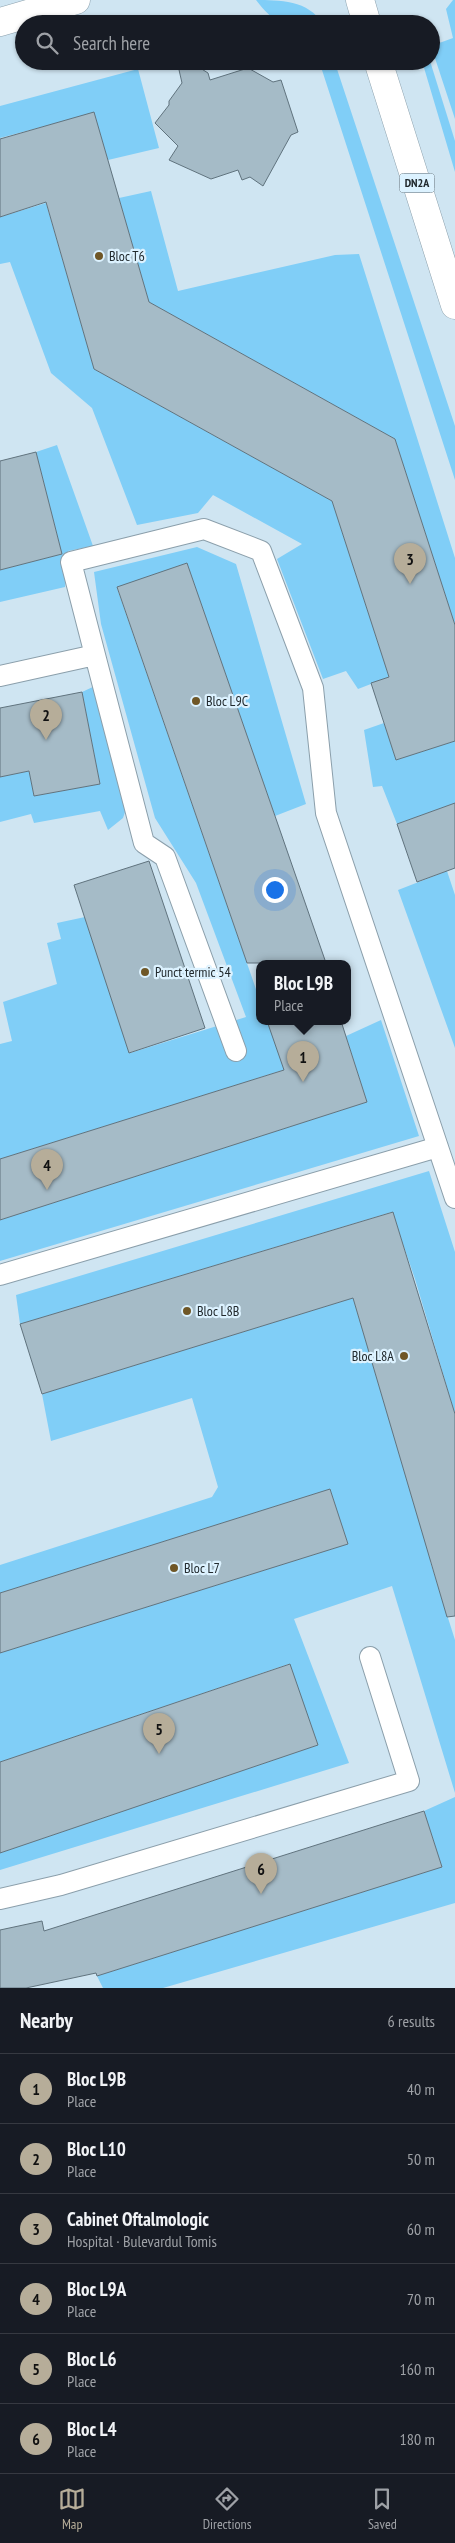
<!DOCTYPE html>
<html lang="en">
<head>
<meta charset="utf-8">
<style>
  body { margin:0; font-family:"PT Sans Narrow",sans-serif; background:#20242c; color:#f1f3f6 }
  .you { position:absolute; left:274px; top:889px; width:18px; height:18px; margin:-12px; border:4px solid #fff; border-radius:50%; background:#1a73e8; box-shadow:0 0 0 8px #1a73e833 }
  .badge { display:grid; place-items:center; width:32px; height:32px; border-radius:50%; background:#b6ad99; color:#111; font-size:16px; font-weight:700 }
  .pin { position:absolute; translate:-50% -41px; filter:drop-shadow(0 1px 2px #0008) }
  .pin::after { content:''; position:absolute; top:26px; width:18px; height:15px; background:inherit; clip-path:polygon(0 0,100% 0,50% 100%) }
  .popup { position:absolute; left:256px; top:960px; width:95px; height:65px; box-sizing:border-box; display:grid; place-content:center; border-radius:10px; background:#171b24; filter:drop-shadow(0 1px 4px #0005); font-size:16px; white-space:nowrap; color:#9ea1a6 }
  .popup b { font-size:19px; color:#f1f3f6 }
  .popup::after { content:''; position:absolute; left:50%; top:100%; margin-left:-10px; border:10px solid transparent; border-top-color:#171b24 }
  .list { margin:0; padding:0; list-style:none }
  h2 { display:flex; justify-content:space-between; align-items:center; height:65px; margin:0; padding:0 20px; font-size:21px }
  h2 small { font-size:16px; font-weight:400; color:#9ea1a6 }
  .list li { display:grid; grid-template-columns:32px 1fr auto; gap:15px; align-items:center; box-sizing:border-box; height:70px; padding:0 20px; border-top:1px solid #363941 }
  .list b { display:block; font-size:19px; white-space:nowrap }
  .list p { margin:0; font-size:16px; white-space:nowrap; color:#9ea1a6 }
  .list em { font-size:16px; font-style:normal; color:#9ea1a6 }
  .icon { flex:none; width:28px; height:28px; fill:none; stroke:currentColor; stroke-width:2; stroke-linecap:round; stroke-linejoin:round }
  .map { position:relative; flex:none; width:455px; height:1988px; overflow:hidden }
  .search { position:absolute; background:#171b24; box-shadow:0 1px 4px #0004; left:15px; right:15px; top:15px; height:55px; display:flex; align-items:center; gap:12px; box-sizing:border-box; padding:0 18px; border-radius:28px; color:#9ea1a6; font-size:19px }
  .sheet { height:485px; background:#171b24 }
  nav { display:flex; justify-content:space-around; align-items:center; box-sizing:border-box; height:70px; border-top:1px solid #363941; background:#171b24; font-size:14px; color:#9ea1a6 }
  nav a { display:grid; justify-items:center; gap:2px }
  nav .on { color:#b6ad99 }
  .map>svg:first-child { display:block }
</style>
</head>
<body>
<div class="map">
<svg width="455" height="1988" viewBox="0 0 455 1988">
  <rect width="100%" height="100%" fill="#cfe5f2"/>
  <path fill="#80cef7" d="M256,0c22,0 54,0 66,24 -35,0 -43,6 -66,-24z
    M453,0h2v119l-24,-73 22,-8 -7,-29z
    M422,61h8l25,80v31z
    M335,63l120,363v54l-134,-413z
    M138,69l21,79 -51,12 -14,-47 -94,25v-32z
    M151,191l27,100 157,-36 24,-1 96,304v67l-60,-186 -246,-137 -30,-104z
    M46,203l48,166 238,132 57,176 -31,12 -12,-18 -23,8 -46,-120 25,-15 -89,-49 -15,18 -61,12 -45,-117 -41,-35 -41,-111 -10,2v-47z
    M57,445l36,101 -25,5 -3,36 -65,15v-32l62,-16 -26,-102z
    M197,547l39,17 70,240 -31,12 -88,-253 -70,25 142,410v23h8l3,6 39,35 -309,97v-115l12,-3 -9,-39 54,-18 -10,-41 14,-4 -4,-16 28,-6 45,136 116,-36 -50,-134 -41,-65 -54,-194 -7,-52z
    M97,685l31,118 -5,15 -15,12 -8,-19 -66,12 -3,-9 -31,8v-45l29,-6 5,25 66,-12 -18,-92z
    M384,723l12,37 59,-19v62l-58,21 -15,-38 -9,1 -9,-57z
    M447,871l8,24v153l-57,-158z
    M381,1020l38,116 -419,125v-41l367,-118 -21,-66z
    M429,1171l26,81v162l-40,-135 -23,-67 -372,112 -4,-29z
    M353,1298l64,216 38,39 -25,8 25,79v153l-63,-207 -98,33 55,144 -349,107v-17l318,-108 -29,-81 -289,98v-109l348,-109 -18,-55 -330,104v-28l212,-68 6,-10 -26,-89 -141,43 -9,-47z
    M455,1797v106l-292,85h-60l-6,-12 345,-109 -18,-56z"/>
  <path fill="#a5bbc7" stroke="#60737e" d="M177,61h12l19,12 2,7 38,-12 25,14 8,-2 17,52 -7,3 -28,51 -13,-9 -8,3 -4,-10 -27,9 -42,-19 9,-14 -23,-23 14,-18v-4l13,-18z
    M94,112l55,190 246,137 60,186v116l-59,19 -25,-77 18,-6 -57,-176 -238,-132 -48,-167 -46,15v-78z
    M36,452l26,102 -62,16v-109z
    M187,563l88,253 51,147h-79l-130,-376z
    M82,692l18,92 -66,12 -5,-25 -29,6v-69z
    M455,803v65l-38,14 -20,-58z
    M149,861l56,167 -76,25 -55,-168z
    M267,1021h74l26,81 -367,118v-61l284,-89z
    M393,1212l62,202v202l-8,1 -94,-319 -311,96 -22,-70z
    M330,1489l18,55 -348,109v-60z
    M290,1664l28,81 -318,108v-91z
    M424,1811l18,56 -345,109 -1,-3 -70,15h-26v-58l42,-9 2,10z"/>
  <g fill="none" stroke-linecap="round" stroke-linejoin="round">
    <g stroke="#8b9fab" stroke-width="22">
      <path id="service" d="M95,655l49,188 21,14 71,194
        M0,676l95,-21 -24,-93 133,-33 57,22 52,137 13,125 129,385
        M0,1275l438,-128
        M0,1899l61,-14 348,-104 -39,-124"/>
    </g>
    <g stroke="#8b9fab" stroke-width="29">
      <path id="secondary" d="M0,22l76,-22"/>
    </g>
    <g stroke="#8b9fab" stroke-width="29">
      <path id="primary" d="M360,0l7,24
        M378,61l77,244"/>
    </g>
    <use href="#service" stroke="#fff" stroke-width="20"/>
    <use href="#secondary" stroke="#fff" stroke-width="28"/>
    <use href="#primary" stroke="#fff" stroke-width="28"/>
  </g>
  <g fill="#6f5727" stroke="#dcf2ff" stroke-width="2">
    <circle cx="99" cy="256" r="5"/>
    <circle cx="196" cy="701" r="5"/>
    <circle cx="145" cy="972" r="5"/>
    <circle cx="187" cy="1311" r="5"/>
    <circle cx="404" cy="1356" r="5"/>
    <circle cx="174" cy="1568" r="5"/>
  </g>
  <g text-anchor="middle" stroke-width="4.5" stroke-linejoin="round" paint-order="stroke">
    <rect fill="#dcf2ff" stroke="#59656c" stroke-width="1" x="399.5" y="173.5" width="35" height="19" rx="4"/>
    <g font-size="12" font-weight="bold" fill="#21292d">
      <text x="417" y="187">DN2A</text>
    </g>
    <g font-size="14" fill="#21292d" stroke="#dcf2ff" text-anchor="start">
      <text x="109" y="261">Bloc T6</text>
      <text x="206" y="706">Bloc L9C</text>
      <text x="155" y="977">Punct termic 54</text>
      <text x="197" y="1316">Bloc L8B</text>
      <text x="394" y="1361" text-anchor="end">Bloc L8A</text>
      <text x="184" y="1573">Bloc L7</text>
    </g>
  </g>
</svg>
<div class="you"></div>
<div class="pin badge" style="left:303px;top:1082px">1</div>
<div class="popup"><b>Bloc L9B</b>Place</div>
<div class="pin badge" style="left:46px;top:740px">2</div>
<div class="pin badge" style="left:410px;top:584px">3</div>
<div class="pin badge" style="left:47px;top:1190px">4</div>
<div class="pin badge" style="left:159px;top:1754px">5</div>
<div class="pin badge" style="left:261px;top:1894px">6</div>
<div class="search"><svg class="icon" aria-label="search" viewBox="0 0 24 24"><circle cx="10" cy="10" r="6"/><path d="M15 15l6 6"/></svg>Search here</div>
</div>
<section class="sheet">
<h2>Nearby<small>6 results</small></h2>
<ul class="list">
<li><span class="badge">1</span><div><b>Bloc L9B</b><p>Place</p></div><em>40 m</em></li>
<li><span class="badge">2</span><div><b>Bloc L10</b><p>Place</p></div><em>50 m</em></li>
<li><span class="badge">3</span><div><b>Cabinet Oftalmologic</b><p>Hospital · Bulevardul Tomis</p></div><em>60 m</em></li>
<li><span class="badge">4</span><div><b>Bloc L9A</b><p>Place</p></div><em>70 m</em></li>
<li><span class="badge">5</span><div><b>Bloc L6</b><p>Place</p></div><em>160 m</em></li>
<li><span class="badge">6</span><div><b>Bloc L4</b><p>Place</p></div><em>180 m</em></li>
</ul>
</section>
<nav>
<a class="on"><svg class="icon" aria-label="map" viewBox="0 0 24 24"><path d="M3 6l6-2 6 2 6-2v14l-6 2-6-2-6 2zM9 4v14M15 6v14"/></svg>Map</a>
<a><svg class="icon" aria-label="directions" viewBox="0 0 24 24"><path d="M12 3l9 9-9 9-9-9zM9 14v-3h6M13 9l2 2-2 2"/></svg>Directions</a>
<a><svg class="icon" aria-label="saved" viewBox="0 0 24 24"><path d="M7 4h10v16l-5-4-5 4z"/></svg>Saved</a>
</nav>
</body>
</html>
